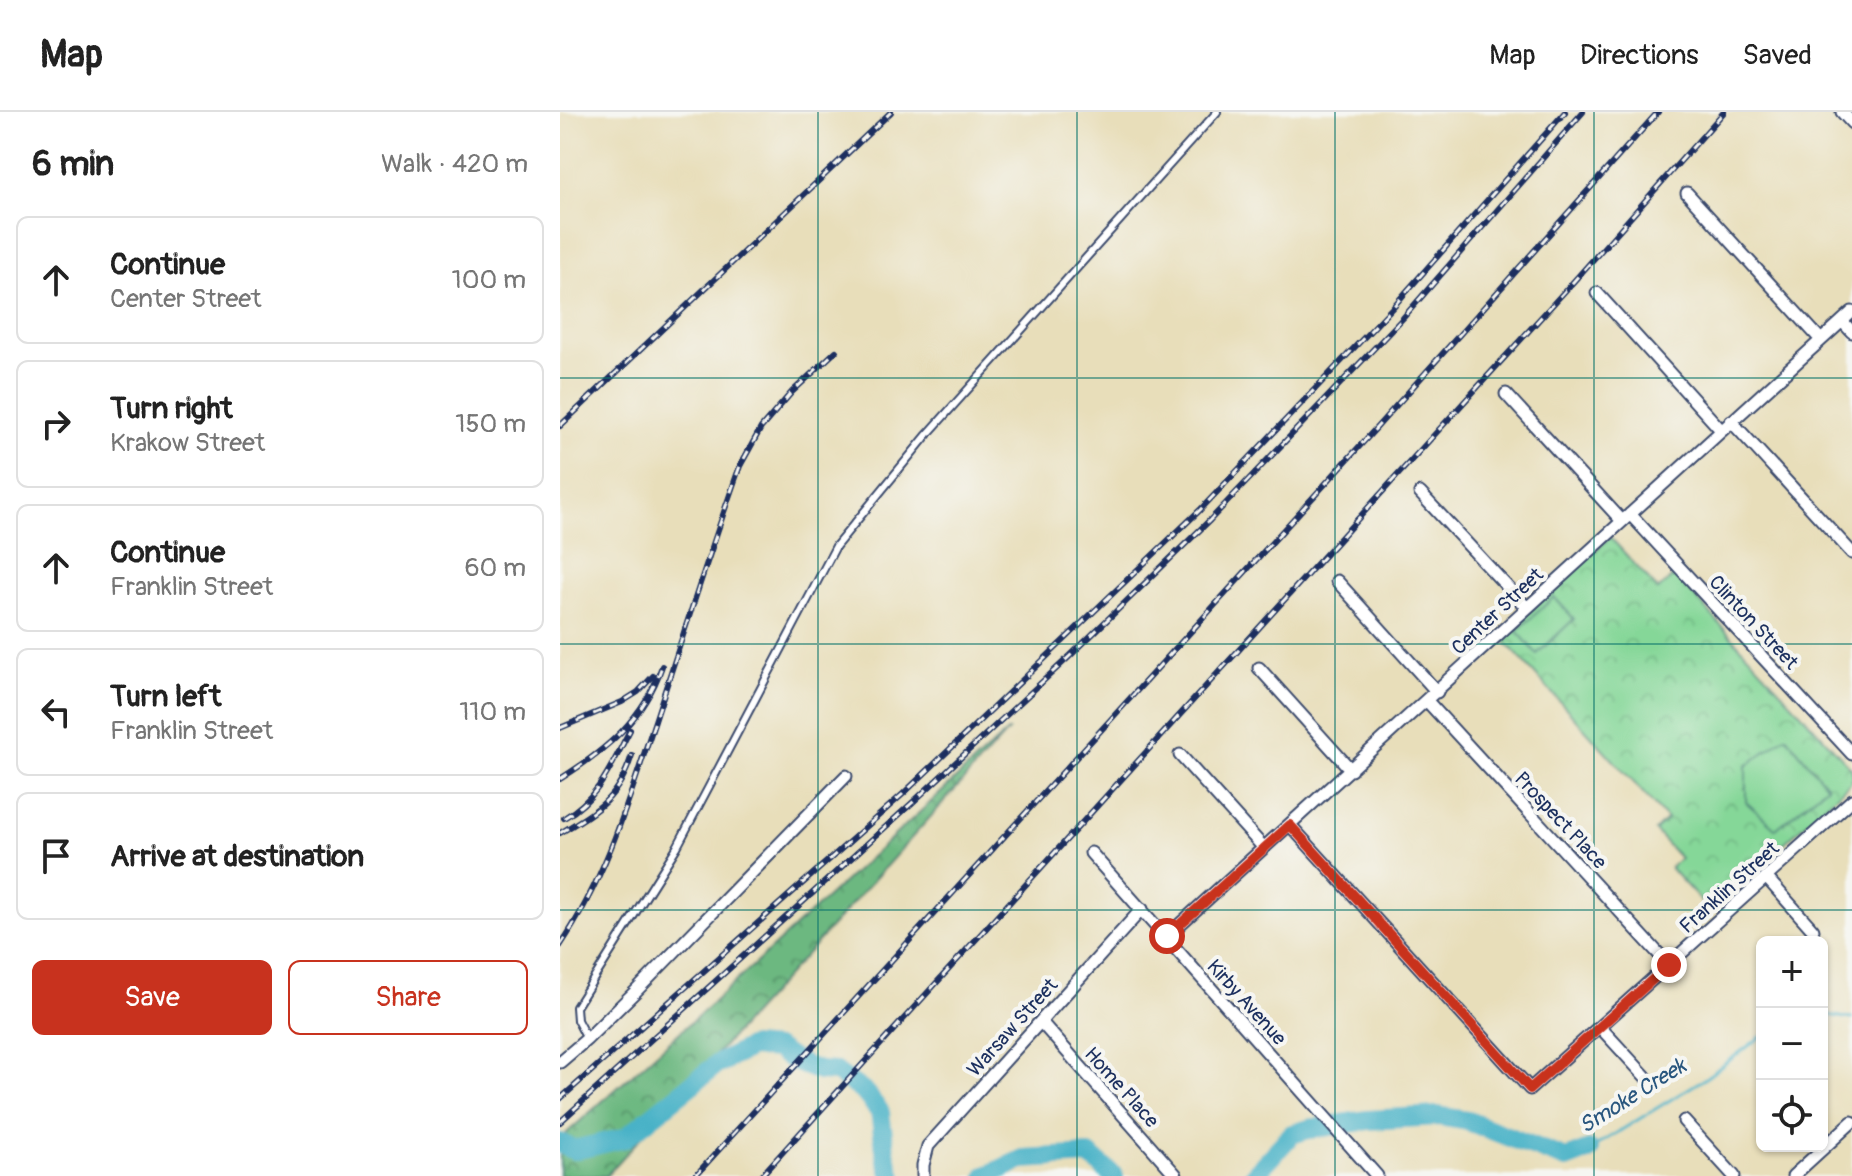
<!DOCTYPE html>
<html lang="en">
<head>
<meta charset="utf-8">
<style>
  body { margin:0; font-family:Pangolin,sans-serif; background:#f2f2f2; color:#222 }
  .controls { position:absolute; right:24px; bottom:24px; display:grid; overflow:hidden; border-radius:12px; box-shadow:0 2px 6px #0004 }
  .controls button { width:72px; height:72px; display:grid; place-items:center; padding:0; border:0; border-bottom:2px solid #e0e0e0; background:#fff; color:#222; font:40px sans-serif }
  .stop { position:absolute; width:24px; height:24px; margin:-18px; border:6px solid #c8321e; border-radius:50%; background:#fff }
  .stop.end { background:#c8321e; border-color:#fff; box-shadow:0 2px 8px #0008 }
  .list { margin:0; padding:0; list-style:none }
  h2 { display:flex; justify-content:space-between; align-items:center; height:104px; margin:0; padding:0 32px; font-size:34px }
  h2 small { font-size:26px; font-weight:400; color:#767676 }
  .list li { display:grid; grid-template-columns:52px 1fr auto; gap:24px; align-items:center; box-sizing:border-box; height:128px; margin:0 16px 16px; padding:0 16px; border:2px solid #e0e0e0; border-radius:12px }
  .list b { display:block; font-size:30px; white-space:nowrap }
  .list p { margin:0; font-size:26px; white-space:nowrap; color:#767676 }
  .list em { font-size:26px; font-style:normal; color:#767676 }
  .actions { display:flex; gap:16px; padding:24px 32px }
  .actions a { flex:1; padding:18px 0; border:2px solid #c8321e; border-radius:12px; text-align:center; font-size:28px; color:#c8321e }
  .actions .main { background:#c8321e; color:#fff }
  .icon { flex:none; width:44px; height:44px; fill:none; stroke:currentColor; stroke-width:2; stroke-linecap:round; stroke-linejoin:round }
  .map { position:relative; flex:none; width:1292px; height:1064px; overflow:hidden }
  header { display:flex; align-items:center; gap:48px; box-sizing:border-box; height:112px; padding:0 40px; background:#fff; border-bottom:2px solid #e0e0e0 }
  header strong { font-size:38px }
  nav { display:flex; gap:44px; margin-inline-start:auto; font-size:28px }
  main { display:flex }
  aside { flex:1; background:#fff }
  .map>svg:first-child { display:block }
</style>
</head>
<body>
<header>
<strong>Map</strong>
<nav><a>Map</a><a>Directions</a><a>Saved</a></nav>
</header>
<main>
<aside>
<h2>6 min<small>Walk · 420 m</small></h2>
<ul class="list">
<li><svg class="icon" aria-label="ahead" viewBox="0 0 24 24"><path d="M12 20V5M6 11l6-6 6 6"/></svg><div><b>Continue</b><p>Center Street</p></div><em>100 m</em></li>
<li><svg class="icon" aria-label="right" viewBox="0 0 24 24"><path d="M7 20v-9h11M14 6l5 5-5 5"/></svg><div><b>Turn right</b><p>Krakow Street</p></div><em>150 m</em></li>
<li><svg class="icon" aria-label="ahead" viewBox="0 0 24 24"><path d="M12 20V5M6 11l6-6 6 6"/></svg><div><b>Continue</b><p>Franklin Street</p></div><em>60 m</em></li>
<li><svg class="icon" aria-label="left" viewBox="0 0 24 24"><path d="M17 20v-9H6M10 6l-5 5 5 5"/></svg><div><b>Turn left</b><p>Franklin Street</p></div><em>110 m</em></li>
<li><svg class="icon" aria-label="arrive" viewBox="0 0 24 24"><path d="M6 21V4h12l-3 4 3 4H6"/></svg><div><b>Arrive at destination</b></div></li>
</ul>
<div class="actions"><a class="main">Save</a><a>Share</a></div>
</aside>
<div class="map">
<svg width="1292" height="1064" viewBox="0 0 1292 1064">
  <defs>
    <pattern id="forest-crowns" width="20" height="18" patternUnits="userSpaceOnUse" patternTransform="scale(2)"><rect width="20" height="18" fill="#6cb880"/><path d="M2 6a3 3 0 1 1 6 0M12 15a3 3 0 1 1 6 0" fill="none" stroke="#58966c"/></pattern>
    <pattern id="park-crowns" width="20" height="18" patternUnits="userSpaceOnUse" patternTransform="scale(2)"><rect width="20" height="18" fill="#85d798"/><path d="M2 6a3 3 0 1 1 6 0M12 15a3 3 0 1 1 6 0" fill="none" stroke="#72b985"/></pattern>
  </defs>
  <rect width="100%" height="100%" fill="#f6f6f2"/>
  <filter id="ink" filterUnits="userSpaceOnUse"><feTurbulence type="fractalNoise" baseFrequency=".0125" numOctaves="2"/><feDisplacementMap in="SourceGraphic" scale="16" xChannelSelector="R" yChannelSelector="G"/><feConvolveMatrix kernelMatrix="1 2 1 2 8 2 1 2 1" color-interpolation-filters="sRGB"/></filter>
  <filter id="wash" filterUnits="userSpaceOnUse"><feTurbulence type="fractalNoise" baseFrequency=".006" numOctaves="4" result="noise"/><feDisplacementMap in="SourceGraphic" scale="32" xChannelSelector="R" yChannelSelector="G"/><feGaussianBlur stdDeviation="1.8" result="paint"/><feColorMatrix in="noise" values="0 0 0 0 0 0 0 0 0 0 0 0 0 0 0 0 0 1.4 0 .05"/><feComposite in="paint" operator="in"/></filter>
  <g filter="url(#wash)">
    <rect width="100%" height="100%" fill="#e8deba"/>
    <path fill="url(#forest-crowns)" stroke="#44746f" stroke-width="2" d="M449,618l-403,446h-46v-37l138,-123z"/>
    <path fill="url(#park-crowns)" stroke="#50837b" stroke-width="2" d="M1050,425l48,53 17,-15 177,194v12l-142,130 -40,-43 10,-10 -25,-27 12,-12 -166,-182z"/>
    <path fill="#85d798" stroke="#50837b" stroke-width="2" d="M994,485l20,22 -37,35 -20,-23z
      M1226,624l41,50 -51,43 -30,-27v-36z"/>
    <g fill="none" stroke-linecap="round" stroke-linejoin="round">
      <path stroke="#49b2c7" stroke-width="3" d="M1262,902l30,5
        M1029,1038l115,-71 58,-43"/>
      <path stroke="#49b2c7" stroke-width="20" d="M0,1031l14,7 51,-12 91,-73 35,-18 26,2 17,12 25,10 17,1 29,21 15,19 6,45 6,19
        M426,1064l37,-17 66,-4 25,21
        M693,1064l39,-42 17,-5 59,-9 70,-4 30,5 98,38 23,-9"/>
    </g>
  </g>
  <g filter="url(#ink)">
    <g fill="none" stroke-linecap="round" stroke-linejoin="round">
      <g stroke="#3a496c" stroke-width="10">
        <path id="lane" d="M27,927l-10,-19 -1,-13 101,-160 159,-301 91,-111 290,-323"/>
      </g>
      <g stroke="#3a496c" stroke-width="15">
        <path id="street" d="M1282,0l10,11
          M1127,81l134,147
          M1037,181l124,137
          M1282,209l10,11
          M946,282l116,127
          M1171,309l121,132
          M860,381l107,115
          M1070,402l222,240
          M777,469l100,111
          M699,556l92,102
          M867,589l242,264
          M620,643l84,93
          M730,713l240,264 322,-289
          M531,741l286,323
          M1206,765l47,53
          M607,824l685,-624
          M481,910l135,153
          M1040,915l45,49
          M0,950l27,-23 51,-50 208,-213
          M1124,1009l50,55
          M363,1064v-11l5,-19 214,-237
          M1233,1064l59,-54"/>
      </g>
      <use href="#lane" stroke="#fff" stroke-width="6"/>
      <use href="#street" stroke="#fff" stroke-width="11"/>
      <g stroke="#1b2f5e" stroke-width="6">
        <path id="rail" d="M0,314l331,-314
          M0,616l62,-26 16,-10 15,-16
          M0,667c46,-29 84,-60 102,-113
          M4,706c36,-21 47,-52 66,-88
          M0,721c38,-23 58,-34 72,-78
          M0,834c46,-68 69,-147 95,-225 28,-85 55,-171 85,-255l21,-38 31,-36 44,-41
          M0,987l343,-305 297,-284 192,-202 173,-196
          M0,1010l352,-319 158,-147 140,-136 193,-202 180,-206
          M135,1064l683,-750 280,-314
          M201,1064l813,-895 150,-169"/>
      </g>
      <use href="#rail" stroke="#f6f6f2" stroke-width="3" stroke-dasharray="9" stroke-linecap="butt"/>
    </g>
  </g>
  <g fill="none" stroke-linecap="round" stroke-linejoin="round" filter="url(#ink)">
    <path stroke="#c8321e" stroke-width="10" d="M607,824l123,-111 240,264 139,-124"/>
  </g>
  <path fill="none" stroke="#0f766e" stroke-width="2" stroke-opacity="0.55" d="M258,0v1064M517,0v1064M775,0v1064M1034,0v1064M0,266h1292M0,532h1292M0,798h1292"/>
  <g text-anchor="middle" stroke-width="8" stroke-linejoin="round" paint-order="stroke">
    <g font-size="20" fill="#1b2f5e" stroke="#f6f6f2">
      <text transform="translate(937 499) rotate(-43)" y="7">Center Street</text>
      <text transform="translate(1194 510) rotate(47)" y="7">Clinton Street</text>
      <text transform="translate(1001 708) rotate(47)" y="7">Prospect Place</text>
      <text transform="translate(1169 775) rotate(-42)" y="7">Franklin Street</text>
      <text transform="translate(687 890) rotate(48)" y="7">Kirby Avenue</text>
      <text transform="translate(452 915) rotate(-48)" y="7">Warsaw Street</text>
      <text transform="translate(562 975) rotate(48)" y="7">Home Place</text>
    </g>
    <g font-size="22" font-style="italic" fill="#29567e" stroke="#f6f6f2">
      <text transform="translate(1072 983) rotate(-32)" y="8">Smoke Creek</text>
    </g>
  </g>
</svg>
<div class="controls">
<button>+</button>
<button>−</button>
<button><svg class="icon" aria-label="locate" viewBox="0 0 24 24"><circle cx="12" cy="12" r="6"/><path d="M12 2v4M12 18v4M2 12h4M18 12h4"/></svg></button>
</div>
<div class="stop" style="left:607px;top:824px"></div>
<div class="stop end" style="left:1109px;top:853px"></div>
</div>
</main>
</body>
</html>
